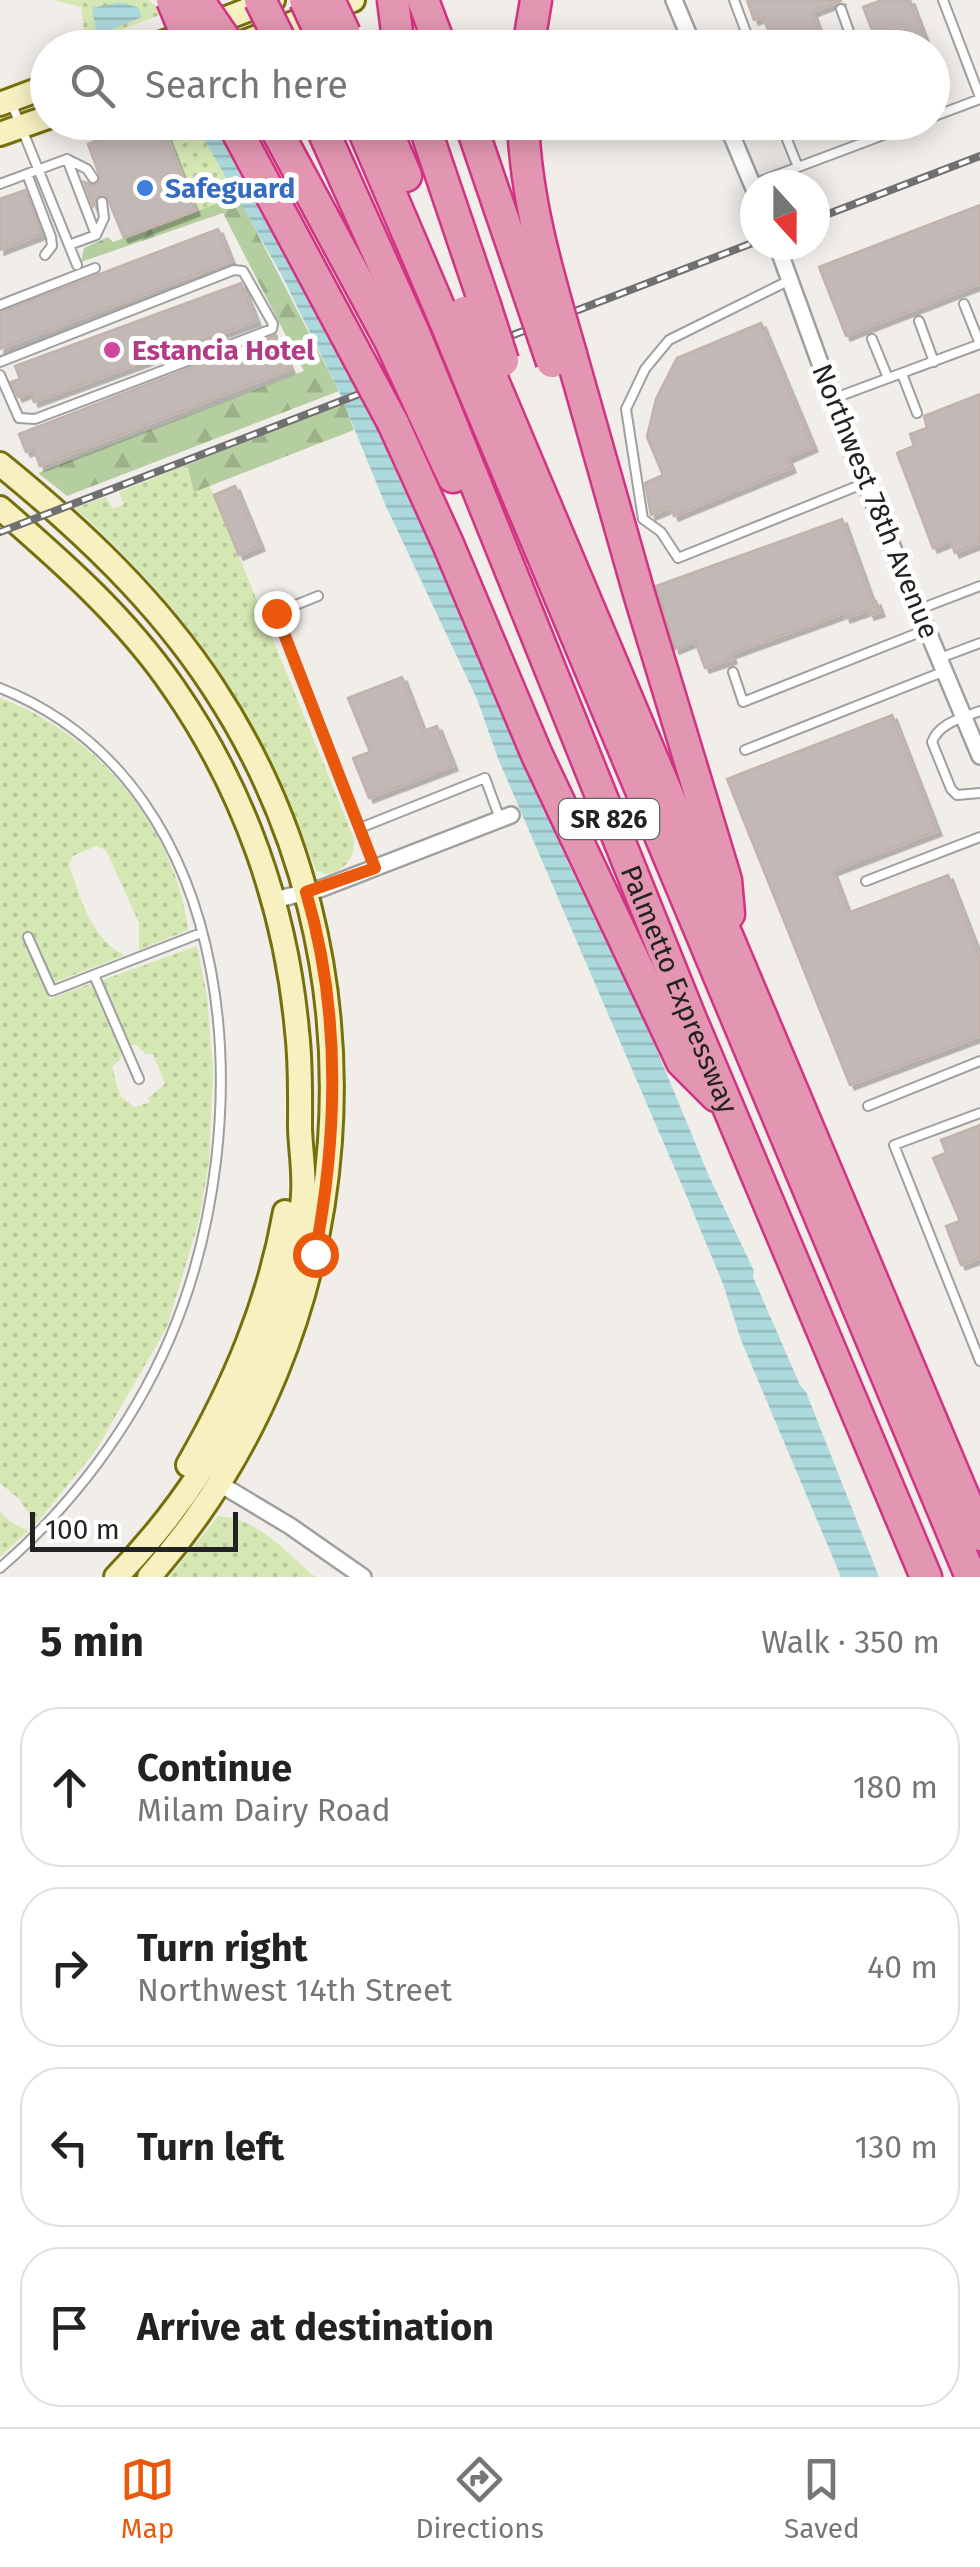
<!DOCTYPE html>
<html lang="en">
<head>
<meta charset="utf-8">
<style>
  body { margin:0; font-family:"Fira Sans",sans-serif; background:#f6f6f6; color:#222 }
  .compass { position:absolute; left:740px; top:170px; width:90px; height:90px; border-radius:50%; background:#fff; box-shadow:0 5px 25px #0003; rotate:159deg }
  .scale { position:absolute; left:30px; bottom:25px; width:208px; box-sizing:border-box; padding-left:10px; border:5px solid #222; border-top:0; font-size:28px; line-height:35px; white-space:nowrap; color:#222; -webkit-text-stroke:8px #fff; paint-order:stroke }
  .stop { position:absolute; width:30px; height:30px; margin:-22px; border:8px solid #ea580c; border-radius:50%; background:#fff }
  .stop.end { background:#ea580c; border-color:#fff; box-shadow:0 2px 10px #0008 }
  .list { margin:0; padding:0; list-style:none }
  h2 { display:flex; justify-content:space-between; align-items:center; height:130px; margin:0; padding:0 40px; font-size:42px }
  h2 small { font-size:32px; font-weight:400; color:#767676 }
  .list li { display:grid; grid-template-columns:65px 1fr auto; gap:30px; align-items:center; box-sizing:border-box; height:160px; margin:0 20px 20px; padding:0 20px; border:2px solid #e0e0e0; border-radius:40px }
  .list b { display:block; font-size:38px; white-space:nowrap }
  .list p { margin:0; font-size:32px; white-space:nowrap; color:#767676 }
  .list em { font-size:32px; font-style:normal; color:#767676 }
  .icon { flex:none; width:55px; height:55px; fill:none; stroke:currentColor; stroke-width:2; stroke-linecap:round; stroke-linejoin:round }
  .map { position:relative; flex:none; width:980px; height:1577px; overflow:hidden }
  .search { position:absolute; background:#fff; box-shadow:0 5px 25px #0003; left:30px; right:30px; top:30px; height:110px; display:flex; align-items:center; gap:25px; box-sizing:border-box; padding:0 35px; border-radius:55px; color:#767676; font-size:38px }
  .sheet { height:850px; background:#fff }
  nav { display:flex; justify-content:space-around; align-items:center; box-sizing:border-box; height:140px; border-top:2px solid #e0e0e0; background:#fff; font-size:28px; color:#767676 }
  nav a { display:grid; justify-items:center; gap:5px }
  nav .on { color:#ea580c }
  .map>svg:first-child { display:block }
</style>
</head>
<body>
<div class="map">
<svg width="980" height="1577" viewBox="0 0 980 1577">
  <defs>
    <pattern id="grass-dots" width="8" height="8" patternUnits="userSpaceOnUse" patternTransform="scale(2.5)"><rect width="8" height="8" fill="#d5e8b3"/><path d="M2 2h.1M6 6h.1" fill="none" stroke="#b7c79a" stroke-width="1.8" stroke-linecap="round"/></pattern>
    <pattern id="forest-firs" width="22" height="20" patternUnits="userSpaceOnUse" patternTransform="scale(2.5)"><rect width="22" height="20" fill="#b5cea0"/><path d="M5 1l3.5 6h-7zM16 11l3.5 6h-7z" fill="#9bb18a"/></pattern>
    <pattern id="water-rules" width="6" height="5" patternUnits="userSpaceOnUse" patternTransform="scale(2.5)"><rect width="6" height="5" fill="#acd9dc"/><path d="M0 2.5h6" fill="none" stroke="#94babc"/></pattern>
    <filter id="shadow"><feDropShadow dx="4.5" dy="4.5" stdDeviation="0" flood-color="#0004"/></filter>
  </defs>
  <rect width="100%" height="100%" fill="#f1ede9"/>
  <path fill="url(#grass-dots)" d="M53,0h95l17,13 -79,30 -5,-36z
    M164,123h31l43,73 -39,16z
    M187,465l7,26 15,-6 5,10 139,341c4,19 -5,30 -22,39l-15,-4c-56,-156 -118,-251 -241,-363l31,-11 7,12 11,-5 -5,-12z
    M0,698c96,35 176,130 188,232l-49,20v-27l-33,-73 -10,-4 -23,10 -4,9c11,31 23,77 56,90l-72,28 -22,-47 -6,2 25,61 39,-15 7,4 27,60 -3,12 -8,7 8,29 15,11 15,-5 -2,-4 17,-14 -12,-30h-7l-10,-9h-9l-27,-64 97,-35 10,50 6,75 -4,90 -10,60 -32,106 -71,123 -60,74 -17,-25 -19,-16z
    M0,1511l9,10 19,10 -28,26z
    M218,1516c40,2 68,36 97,61h-146z"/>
  <path fill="url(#forest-firs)" d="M238,196l101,195 -272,105 -29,-23 266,-102 -81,-158 -142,49 3,-14 24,-11 5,5 11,-4z
    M344,403l10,27 -160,62 -7,-27z"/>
  <path fill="url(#water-rules)" d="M121,2l18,6 3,9 -45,18 -5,-27z
    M195,123h32l81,152 96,215 49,101 117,276 65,130 73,177 46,97 -1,6 47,108 6,7 73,185h-38l-100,-237 -18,-56 -39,-94 -185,-429 -22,-62 -92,-195 -46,-113 -58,-117z"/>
  <path fill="#c2b8b5" stroke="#c2b2ac" stroke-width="2.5" filter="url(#shadow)" d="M747,0h94v1l-29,11 13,36h-50l-12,-31 -9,3z
    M882,0h28l18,48h-49l-16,-41z
    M143,122h18l34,89 -71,27 -17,-41 -9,-1 -5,10 -9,-24 10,3 6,-8 -12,-33z
    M25,190l17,44 -42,16v-51z
    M980,205v79l-134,52 -27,-69z
    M218,229l13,32 -231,88v-37z
    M241,283l15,38 -222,81 -3,-10 -13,5 -7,-15 9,-3 -5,-13z
    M761,323l52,124 -26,11 4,10 -117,48 -3,-9 -20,8 -6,-32 18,-8 -16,-38 9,-38 21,-41z
    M276,335l14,34 -250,97 -6,-17 -8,3 -7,-18z
    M980,394v149l-25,10 -5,-12 -17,7 -36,-95 17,-7 -4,-12 17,-6 -3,-12z
    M235,486l25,60 -21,9 -25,-60z
    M842,519l30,83 4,-1 4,11 -10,3 -2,-5 -22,8 -2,-5 -114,41 2,5 -27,9 -10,-27 -20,8 -19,-63z
    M402,677l21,54 14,-5 16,40 -84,32 -16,-40 17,-6 -22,-54z
    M892,715l45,116 -105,40 16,42 100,-38 32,83v78l-130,49 -123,-306z
    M980,1125v133l-19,7 -15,-39 14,-5 -27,-63 13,-5 -5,-13z"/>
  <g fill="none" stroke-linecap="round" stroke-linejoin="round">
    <g stroke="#9f9f9f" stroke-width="12">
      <path id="lane" d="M734,0l18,48
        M943,0l37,97
        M841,9l14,39
        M11,102l66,163
        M932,117l48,-18
        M780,122l18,45
        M67,159l20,10 6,9
        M27,174l24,63 1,9 -7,9
        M0,184l67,-25 29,76 -27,10
        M753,184l165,-62
        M96,235l8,-17 -2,-16
        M790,280l-121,60 -24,29 -19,40 17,110 18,13 17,26 187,-75
        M964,304l16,40
        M0,305l95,-37
        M919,321l15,41
        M872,339l16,39
        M0,362l234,-92 9,1 30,53 -1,5 -237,90 -16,-1 -19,-43
        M902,374l15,39
        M832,399l148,-55
        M318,596l-42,17 99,255
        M920,609l60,-23
        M940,658l40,-15
        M733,672l10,30 185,-73
        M0,688c246,98 260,439 170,650 -38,88 -97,167 -170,230
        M980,711c-18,7 -41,12 -48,31l19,47 6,6 23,-2
        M745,750l200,-79
        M360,828l125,-50 15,41
        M866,881l114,-44
        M28,937l24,54 149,-58
        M94,975l45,104
        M868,1106l112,-45
        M980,1113l-86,32 86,216"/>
    </g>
    <g stroke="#9f9f9f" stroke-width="20">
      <path id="street" d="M674,0l20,48
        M726,122l29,69
        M777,245l75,206 128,305
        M274,900l46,-11 191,-74
        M220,1484l70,42 73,51"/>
    </g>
    <g stroke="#76700c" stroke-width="28">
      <path id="secondary" d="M149,48l124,-48
        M229,48l124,-48
        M0,104l48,-18
        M0,134l48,-17
        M0,464c80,65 156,136 213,223 180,273 153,645 -64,890
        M0,508c63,55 125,109 173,179 71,102 113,221 124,344 4,33 3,66 3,98 1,26 6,50 2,76 -19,139 -88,272 -186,372
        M188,1465c46,-80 81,-162 97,-253"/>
    </g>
    <g stroke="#d23384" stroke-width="35">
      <g id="highway">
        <path d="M393,0l6,48"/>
        <path d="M423,0l18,48"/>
        <path d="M528,48l8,-48"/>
        <path d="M272,122l118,219"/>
        <path d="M319,122l95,211"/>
        <path d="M360,122l85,199"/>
        <path d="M383,122l23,54"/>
        <path d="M423,122l62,183"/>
        <path d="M571,354l69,243 86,283 3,34"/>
        <path d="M494,383l486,1152"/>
        <path d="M474,392l497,1185"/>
        <path id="s1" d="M443,403l248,616 235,558"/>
        <path d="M422,410l31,67"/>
        <path d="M393,423l55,121 89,211 145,307 34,34"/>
      </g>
    </g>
    <use href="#lane" stroke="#fff" stroke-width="8"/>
    <use href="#street" stroke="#fff" stroke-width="15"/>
    <use href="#secondary" stroke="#f7f1c2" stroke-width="22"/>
    <use href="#highway" stroke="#e396b1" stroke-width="30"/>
    <g stroke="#707070" stroke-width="8">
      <path id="rail" d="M815,219l165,-63
        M0,532l755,-290"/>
    </g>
    <use href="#rail" stroke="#fff" stroke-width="4" stroke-dasharray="11" stroke-linecap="butt"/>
    <g stroke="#d23384" stroke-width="35" stroke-linecap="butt">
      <path id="highway-bridge" d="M172,0l20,48
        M198,0l33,48
        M260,0l24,48
        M305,0l20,43
        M329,0l16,34
        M232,122l161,301
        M470,122l82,240
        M523,122c3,81 26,156 48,232
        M485,305l18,56
        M464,312l30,71
        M445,321l29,71
        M414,333l29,70
        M390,341l32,69"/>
    </g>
    <use href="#highway-bridge" stroke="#e396b1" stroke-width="30"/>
  </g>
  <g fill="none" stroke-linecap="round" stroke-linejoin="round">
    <path stroke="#ea580c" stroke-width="12" d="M276,613l99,255 -69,24c35,118 32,242 9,362"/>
  </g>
  <circle fill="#3f7fe0" stroke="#fff" stroke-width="4" cx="145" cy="188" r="10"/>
  <circle fill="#d1479c" stroke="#fff" stroke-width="4" cx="112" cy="350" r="10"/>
  <g text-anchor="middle" stroke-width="10" stroke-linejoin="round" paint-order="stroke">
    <rect fill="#fff" stroke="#646464" stroke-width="2.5" x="559" y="799" width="100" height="40" rx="8"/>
    <g font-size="25" font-weight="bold" fill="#222">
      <text x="609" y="828">SR 826</text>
    </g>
    <g font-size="28" font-weight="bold" fill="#366cbe" stroke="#fff" text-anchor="start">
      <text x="165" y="198">Safeguard</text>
    </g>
    <g font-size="28" font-weight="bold" fill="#b23c85" stroke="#fff" text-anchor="start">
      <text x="132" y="360">Estancia Hotel</text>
    </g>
    <g font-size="28" fill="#222" stroke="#fff">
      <text transform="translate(876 501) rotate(68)" y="10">Northwest 78th Avenue</text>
      <text dy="10" stroke="none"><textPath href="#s1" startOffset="632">Palmetto Expressway</textPath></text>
    </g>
  </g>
</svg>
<svg class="compass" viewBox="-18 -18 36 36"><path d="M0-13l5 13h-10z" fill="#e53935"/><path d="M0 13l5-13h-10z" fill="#767676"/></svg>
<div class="scale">100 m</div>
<div class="stop" style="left:315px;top:1254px"></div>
<div class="stop end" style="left:276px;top:613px"></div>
<div class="search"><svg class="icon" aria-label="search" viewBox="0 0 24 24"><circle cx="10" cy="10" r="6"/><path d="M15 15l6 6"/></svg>Search here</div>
</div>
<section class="sheet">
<h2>5 min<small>Walk · 350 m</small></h2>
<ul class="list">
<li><svg class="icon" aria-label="ahead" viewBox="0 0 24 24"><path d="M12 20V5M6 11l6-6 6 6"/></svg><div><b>Continue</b><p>Milam Dairy Road</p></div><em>180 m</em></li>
<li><svg class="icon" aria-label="right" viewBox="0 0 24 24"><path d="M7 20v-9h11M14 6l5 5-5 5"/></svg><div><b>Turn right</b><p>Northwest 14th Street</p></div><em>40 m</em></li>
<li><svg class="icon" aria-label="left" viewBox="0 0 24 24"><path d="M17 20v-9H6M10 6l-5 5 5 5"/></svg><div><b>Turn left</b></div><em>130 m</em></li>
<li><svg class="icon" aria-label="arrive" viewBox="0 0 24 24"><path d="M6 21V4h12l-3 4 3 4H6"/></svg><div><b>Arrive at destination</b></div></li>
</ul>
</section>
<nav>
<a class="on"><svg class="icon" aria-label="map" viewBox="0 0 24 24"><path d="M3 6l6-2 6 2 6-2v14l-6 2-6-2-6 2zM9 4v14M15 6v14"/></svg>Map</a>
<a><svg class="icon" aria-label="directions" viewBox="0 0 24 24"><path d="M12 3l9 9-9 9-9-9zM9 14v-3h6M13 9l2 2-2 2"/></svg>Directions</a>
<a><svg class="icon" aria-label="saved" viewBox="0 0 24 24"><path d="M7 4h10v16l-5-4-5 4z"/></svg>Saved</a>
</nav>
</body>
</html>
